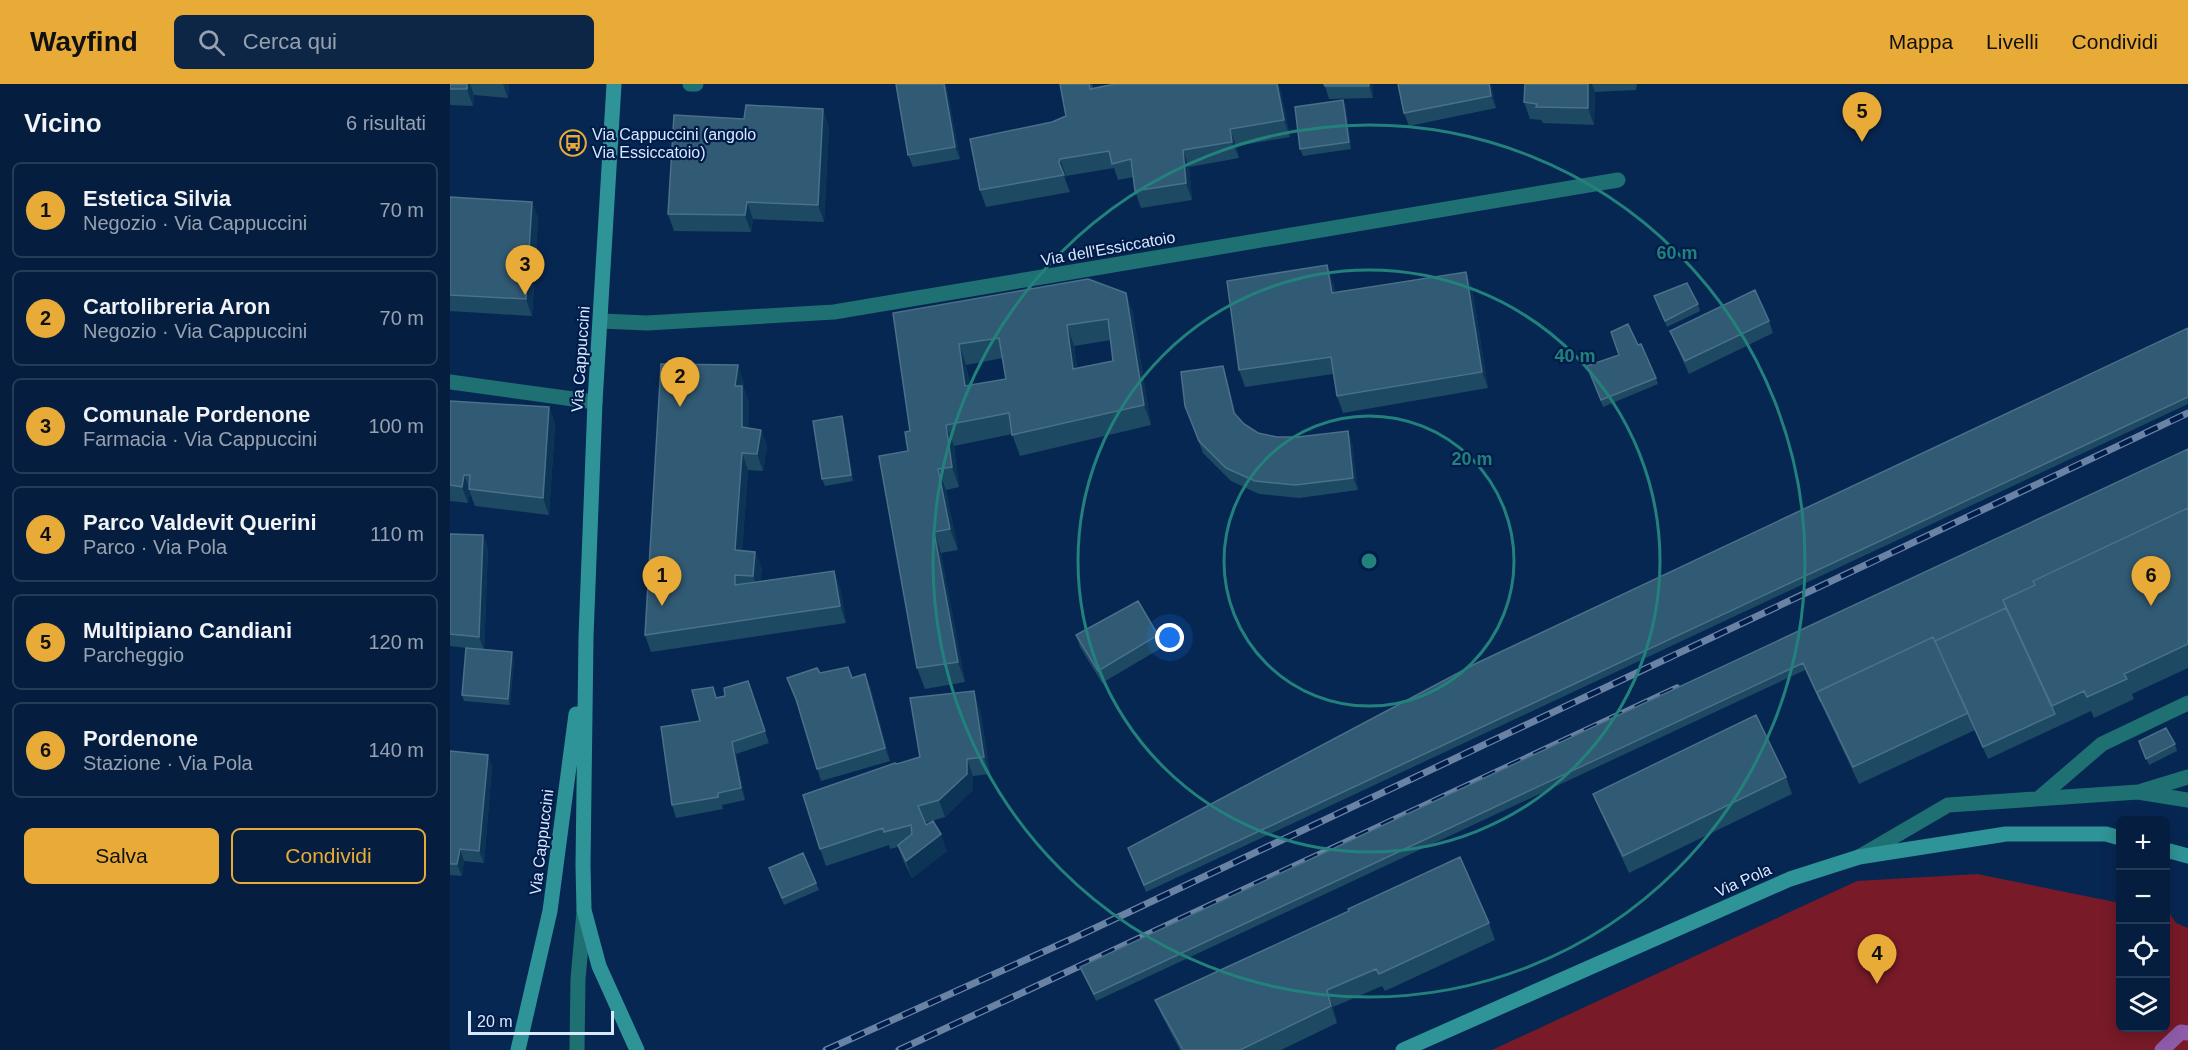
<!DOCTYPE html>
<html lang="it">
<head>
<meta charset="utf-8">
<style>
  body { margin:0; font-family:Arial,sans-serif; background:#0e2645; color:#f1f3f6 }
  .controls { position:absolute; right:18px; bottom:18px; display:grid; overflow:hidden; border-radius:9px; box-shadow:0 3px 15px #0003 }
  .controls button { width:54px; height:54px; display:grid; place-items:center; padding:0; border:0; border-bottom:2px solid #263b58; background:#051d3e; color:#f1f3f6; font:30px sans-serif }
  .scale { position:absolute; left:18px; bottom:15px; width:146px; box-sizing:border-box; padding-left:6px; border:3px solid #d8e8ff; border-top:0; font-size:16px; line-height:21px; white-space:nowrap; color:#d8e8ff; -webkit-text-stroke:4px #001c48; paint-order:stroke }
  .you { position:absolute; left:720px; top:554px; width:21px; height:21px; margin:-15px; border:4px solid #fff; border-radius:50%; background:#1a73e8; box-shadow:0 0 0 9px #1a73e833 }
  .badge { display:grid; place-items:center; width:39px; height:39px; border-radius:50%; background:#e9ab38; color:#111; font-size:20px; font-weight:700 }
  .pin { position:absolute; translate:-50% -50px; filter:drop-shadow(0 2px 3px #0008) }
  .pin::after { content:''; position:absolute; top:32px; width:21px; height:18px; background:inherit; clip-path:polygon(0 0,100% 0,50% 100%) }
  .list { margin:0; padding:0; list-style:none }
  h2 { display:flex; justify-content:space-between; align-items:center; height:78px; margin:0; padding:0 24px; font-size:26px }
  h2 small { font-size:20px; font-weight:400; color:#97a2b0 }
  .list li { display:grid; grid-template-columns:39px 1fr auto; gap:18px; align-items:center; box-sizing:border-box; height:96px; margin:0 12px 12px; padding:0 12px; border:2px solid #263b58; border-radius:9px }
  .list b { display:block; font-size:22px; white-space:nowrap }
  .list p { margin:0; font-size:20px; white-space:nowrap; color:#97a2b0 }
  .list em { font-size:20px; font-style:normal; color:#97a2b0 }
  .actions { display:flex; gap:12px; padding:18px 24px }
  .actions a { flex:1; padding:14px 0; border:2px solid #e9ab38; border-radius:9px; text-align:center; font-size:21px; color:#e9ab38 }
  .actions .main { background:#e9ab38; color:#111 }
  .icon { flex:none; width:33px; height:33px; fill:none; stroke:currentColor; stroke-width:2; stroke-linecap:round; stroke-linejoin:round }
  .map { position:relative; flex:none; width:1738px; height:966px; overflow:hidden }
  header { display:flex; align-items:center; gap:36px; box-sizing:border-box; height:84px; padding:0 30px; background:#e9ab38; color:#111 }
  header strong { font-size:28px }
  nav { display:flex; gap:33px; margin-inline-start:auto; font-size:21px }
  .search { width:420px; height:54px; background:#0e2645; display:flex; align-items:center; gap:15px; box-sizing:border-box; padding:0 21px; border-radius:9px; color:#97a2b0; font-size:22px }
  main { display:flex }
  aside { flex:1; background:#051d3e }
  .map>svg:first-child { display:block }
</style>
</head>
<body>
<header>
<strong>Wayfind</strong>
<div class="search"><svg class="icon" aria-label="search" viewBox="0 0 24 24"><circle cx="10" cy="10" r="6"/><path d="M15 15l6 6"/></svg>Cerca qui</div>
<nav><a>Mappa</a><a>Livelli</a><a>Condividi</a></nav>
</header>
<main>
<aside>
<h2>Vicino<small>6 risultati</small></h2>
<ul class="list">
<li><span class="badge">1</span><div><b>Estetica Silvia</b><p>Negozio · Via Cappuccini</p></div><em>70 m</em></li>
<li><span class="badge">2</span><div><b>Cartolibreria Aron</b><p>Negozio · Via Cappuccini</p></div><em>70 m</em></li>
<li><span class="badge">3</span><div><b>Comunale Pordenone</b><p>Farmacia · Via Cappuccini</p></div><em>100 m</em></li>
<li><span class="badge">4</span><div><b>Parco Valdevit Querini</b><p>Parco · Via Pola</p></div><em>110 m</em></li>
<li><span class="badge">5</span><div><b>Multipiano Candiani</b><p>Parcheggio</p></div><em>120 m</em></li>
<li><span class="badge">6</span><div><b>Pordenone</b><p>Stazione · Via Pola</p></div><em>140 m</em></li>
</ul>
<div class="actions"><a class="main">Salva</a><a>Condividi</a></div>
</aside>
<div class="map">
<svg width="1738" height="966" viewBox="0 0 1738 966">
  <rect width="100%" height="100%" fill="#072753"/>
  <path fill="#781a28" d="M1527,790l143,29v125h46v-115l4,1 6,9 12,5v122h-696l365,-169z"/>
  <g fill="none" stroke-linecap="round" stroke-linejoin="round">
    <path stroke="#8e5ba8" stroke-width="15" d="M1712,966l19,-18 7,1"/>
    <path stroke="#1f7072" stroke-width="15" d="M1692,707l46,-14
      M1588,715l64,-55 86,-41
      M1409,773l89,-52 190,-13 50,8"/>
    <path stroke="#1f7072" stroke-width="15" d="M240,0h6
      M151,237l46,2 187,-11 784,-132
      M0,298l145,20
      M127,966l1,-71 6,-67"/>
    <path stroke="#2f9497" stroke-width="15" d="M164,0l-19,318 -9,235 -3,228 1,45 15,56 38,84
      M1716,766l22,6
      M68,966l32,-139 26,-197
      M953,966l387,-171 69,-22 147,-23h100l14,4"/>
    <g stroke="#6a83a5" stroke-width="7">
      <path id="rail" d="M376,966l248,-112 1114,-525
        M449,966l778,-362"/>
    </g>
    <use href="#rail" stroke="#001c48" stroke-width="4.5" stroke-dasharray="14" stroke-linecap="butt"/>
  </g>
  <path fill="#1d4963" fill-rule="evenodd" d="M0,0h59l-1,14 -34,-3 -1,11 -23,-1z
    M446,0h50l14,75 -47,8 -5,-12z
    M610,0h32l1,4 22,-4h163l3,8 9,45 -54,9 3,12 -50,9 3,33 -51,8 -6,-17 -2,-14 -15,3 -4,-12 -48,8 -1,3 5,13 -84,15 -6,-17 72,-68 14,-6z
    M923,0v14l-44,1 -4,-13z
    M1041,0l5,24 -87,18 -5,-13z
    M1075,0h112l-1,6 -41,2 -1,33 -51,-2 -2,-3 -11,-1 -6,-17z
    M893,16l3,6 5,43 -48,7 -3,-7z
    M294,35l85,7 -5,96 -71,-3 -2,13 -77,-1 -6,-17z
    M0,113l82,5 6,17 -6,97 -82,-5z
    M1016,188l6,16 16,100 -145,25 -6,-17 -4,-22 -88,13 -6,-17 94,-88 2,10z
    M676,209l7,20 18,112 -131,31 -8,-22 -58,12 5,41 -13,3 12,60 -17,3 24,129 -40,7 -8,-21 -9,-217 2,-20 -17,-118zM661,256l2,21 -36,7 -3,-22zM553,274l3,21 -36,6 -4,-20z
    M1204,212l44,8 2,7 -33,16z
    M1319,237l4,12 -84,41 -14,-31 -5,-12z
    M1738,244v76l-1042,488 -18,-44z
    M1188,261l18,33 2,6 -55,23 -16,-41 32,-11z
    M777,295l9,36 8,9 14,9 19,4h21l50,-6 4,12 6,47 -59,8 -40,-4 -28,-13 -28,-28 -18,-47z
    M294,298l-1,5 6,15 -1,26 13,2 6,16 -4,25 -15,-1 -6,81 13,1 7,17 -2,12 74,-10 6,17 6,35 -195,29 -6,-17z
    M0,317l99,6 6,17 -6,91 -74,-9 -5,-13 -2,10 -18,-2z
    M394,339l9,58 -28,5 -3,-7z
    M1738,365v219l-56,26 2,5 -40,19 -3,-7 -103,48 -13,-29 -116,54 -54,-114 -709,331 -16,-34z
    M0,450l38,14 -4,102 -34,-4z
    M626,551h82l5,12 -61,36 -22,-36z
    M64,574l-4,47 -46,-4 -2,-6z
    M370,589l32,5 18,8 20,75 -69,20 -24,-77 -10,-26z
    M298,597l21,62 -33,11 9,46 -23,5 1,4 -47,9 -4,-13 28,-84 17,-23 8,-2z
    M530,624l10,66 -17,2v14l-28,27 -20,6 22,28 -35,27 -8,-16 -6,-15 -8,2 -1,-4 -63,21 -6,-17 77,-85 23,-7z
    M1689,657l36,3 2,7 -28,14z
    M0,667l38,4 4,12 -8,96 -20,-2 -2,15 -12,-1z
    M1336,693l6,17 -163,79 -29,-62 -7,-17z
    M321,790l45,9 3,7 -35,15z
    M898,825l141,14 6,17 -110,51 -3,-5 -49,21 4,16 -56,27h-101l-18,-34 -7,-16 194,-89z"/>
  <path fill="#0c3455" d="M17,0h3l4,11 -1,11 -6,-17z
    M53,0h6l-1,14z
    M494,0h2l14,75 -5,-12z
    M827,0h1l3,8 9,45 -6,-17z
    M919,0h4v14l-4,-12z
    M1039,0h2l5,24 -5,-12z
    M1138,0h4l3,8 -1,33 -6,-17z
    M893,16l3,6 5,43 -2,-7z
    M373,25l6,17 -5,96 -6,-17z
    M780,45l6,17 3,12 -7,-16z
    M733,66l6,17 3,33 -6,-17z
    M610,75l6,17 -1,3 -6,-16z
    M82,118l6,17 -6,97 -6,-17z
    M297,118l6,17 -2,13 -6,-17z
    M877,181l6,17 5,27 -6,-16z
    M1016,188l6,16 16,100 -6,-16z
    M676,209l7,20 18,112 -7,-20z
    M617,241l7,21 6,43 -7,-20z
    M509,260l7,21 7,41 -8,-20z
    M288,281l6,17 -1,5 6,15 -1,41 -6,-16 -7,-41z
    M773,282l4,13 12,46 -5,-12z
    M99,323l6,17 -6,91 -6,-17z
    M392,332l2,7 9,58 -2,-6z
    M496,341l8,21 5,41 -7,-20z
    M311,346l6,16 -4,25 -6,-17z
    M898,347l4,12 6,47 -5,-12z
    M292,369l6,17 -7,97 -6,-17z
    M488,385l8,21 12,60 -8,-21z
    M14,391l6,14h-1l1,4 -2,10 -6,-16z
    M484,448l7,21 24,129 -7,-20z
    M33,451l5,13 -4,102 -5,-13z
    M305,468l7,17 -3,24 -6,-17z
    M384,487l6,17 6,35 -6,-17z
    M62,568l2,6 -4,47 -2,-6z
    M415,590l5,12 20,75 -5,-13z
    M524,607l6,17 10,66 -6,-17z
    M282,658l4,12 9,46 -4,-12z
    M38,671l4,12 -8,96 -5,-12z
    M517,675l6,17v14l-28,27 -6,-17z
    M491,750l6,17 -35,27 -6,-17z
    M10,765l4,12 -2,15 -5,-12z
    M877,906l6,17 4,16 -6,-17z"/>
  <path fill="#315a74" stroke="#4b7089" stroke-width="1.5" fill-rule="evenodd" d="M0,0h17v5h-17z
    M446,0h48l11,63 -47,8z
    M610,0h29l1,5 25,-5h162l7,36 -54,9 2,13 -49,8 3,33 -51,8 -4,-32 -19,5 -3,-13 -49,8 -1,4 5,12 -84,15 -10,-51 82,-17 14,-6z
    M874,0h45v2h-44z
    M948,0h91l2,12 -87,17z
    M1075,0h63v24l-52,-1 1,-3 -13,-2z
    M893,16l6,42 -49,7 -5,-42z
    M296,21l77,4 -5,96 -71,-3 -2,13 -77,-1 6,-99 70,4z
    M0,113l82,5 -6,97 -76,-4z
    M877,181l5,28 134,-21 16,100 -145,24 -6,-39 -92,13 -12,-89z
    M638,195l38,14 18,112 -132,30 -3,-22 -63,12 6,42 -14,2 12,60 -16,3 24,130 -41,6 -38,-212 29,-5 -3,-19 5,-1 -17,-118zM658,235l5,42 -40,8 -6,-44zM549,254l7,41 -41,7 -6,-42z
    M1237,199l11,21 -33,17 -11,-25z
    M1305,206l14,31 -84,40 -15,-30z
    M1178,240l10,21 3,-1 15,34 -55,22 -14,-34 32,-11 -8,-23z
    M1738,244v69l-1044,488 -16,-37 349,-185z
    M211,280l77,1 -3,21h7v41l19,3 -4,24 -15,-1 -7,97 20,2 -2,24 -18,-1v10l99,-14 6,35 -195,29z
    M773,282l11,47 10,11 14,9 19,4h21l50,-6 5,47 -58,7 -40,-4 -29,-13 -27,-27 -14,-35 -4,-34z
    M0,317l99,6 -6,91 -74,-9 1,-14h-6l-2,12 -12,-2z
    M392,332l9,59 -29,4 -9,-58z
    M1738,365v59l-155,73 2,4 -32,15 3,8 -71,33 -2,-4 -116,55 4,10 -18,-39 -709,331 -14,-27z
    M1738,424v136l-64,30 3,5 -40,18 -3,-6 -32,15 -49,-106 32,-15 -2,-4z
    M0,450l33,1 -4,102 -29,-3z
    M688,517l20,34 -60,36 -22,-36z
    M1556,524l49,106 -72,33 -48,-106z
    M1483,553l35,76 -115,54 -36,-75z
    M16,564l46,4 -4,47 -46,-4z
    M398,583l4,11 13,-4 20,74 -68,21 -21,-70 -9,-21 30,-10 3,5z
    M298,597l17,50 -33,11 9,46 -23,5v4l-46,8 -11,-78 39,-6 -8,-31 21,-3 3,11 9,-2 -1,-8z
    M524,607l10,66 -17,2v15l-28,26 -21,6 8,19 7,-4 8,13 -35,27 -8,-16 14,-11 -1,-9 -27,7 -1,-4 -63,21 -17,-54 92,-32 2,1 23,-7 -10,-59z
    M1306,631l30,62 -163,79 -30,-62z
    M1716,644l9,16 -29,15 -7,-18z
    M0,667l38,4 -9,96 -19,-2 -3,15h-7z
    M353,769l13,30 -34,15 -13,-30z
    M1010,773l29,66 -110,51 -3,-5 -49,21 4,16 -91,44h-57l-28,-50 194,-89 -1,-2z"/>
  <g fill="none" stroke="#23817c" stroke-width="3">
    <circle cx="919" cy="477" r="145"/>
    <circle cx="919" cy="477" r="291"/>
    <circle cx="919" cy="477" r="436"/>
  </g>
  <defs>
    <g id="bus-ring" transform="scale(1.35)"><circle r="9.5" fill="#001c48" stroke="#e9ab38" stroke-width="1.5"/><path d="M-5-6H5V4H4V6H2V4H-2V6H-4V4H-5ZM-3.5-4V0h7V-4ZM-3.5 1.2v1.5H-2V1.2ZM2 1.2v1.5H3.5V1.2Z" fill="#e9ab38"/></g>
  </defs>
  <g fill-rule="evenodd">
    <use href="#bus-ring" x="123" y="59"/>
  </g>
  <g text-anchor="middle" stroke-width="4.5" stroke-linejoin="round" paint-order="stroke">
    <g font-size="16" fill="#d8e8ff" stroke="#001c48" text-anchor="start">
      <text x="142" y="56">Via Cappuccini (angolo<tspan x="142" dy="18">Via Essiccatoio)</tspan></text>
    </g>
    <g font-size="16" fill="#d8e8ff" stroke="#001c48">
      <text transform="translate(658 164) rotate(-10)" y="6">Via dell'Essiccatoio</text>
      <text transform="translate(130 275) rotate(-86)" y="6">Via Cappuccini</text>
      <text transform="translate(91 758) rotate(-83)" y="6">Via Cappuccini</text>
      <text transform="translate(1293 796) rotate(-24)" y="6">Via Pola</text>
    </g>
  </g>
  <circle cx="919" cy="477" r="9" fill="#23817c" stroke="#001c48" stroke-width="3"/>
  <g font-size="18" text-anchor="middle" font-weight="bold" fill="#23817c" stroke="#001c48" stroke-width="4.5" stroke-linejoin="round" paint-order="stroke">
    <text x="1227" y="175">60 m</text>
    <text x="1125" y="278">40 m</text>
    <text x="1022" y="381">20 m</text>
  </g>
</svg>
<div class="controls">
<button>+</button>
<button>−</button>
<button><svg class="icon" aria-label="locate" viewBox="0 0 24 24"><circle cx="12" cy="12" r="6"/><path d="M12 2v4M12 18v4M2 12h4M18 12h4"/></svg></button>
<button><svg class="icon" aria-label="layers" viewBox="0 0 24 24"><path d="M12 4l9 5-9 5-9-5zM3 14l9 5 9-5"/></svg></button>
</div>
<div class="scale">20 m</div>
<div class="you"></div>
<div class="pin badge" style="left:212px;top:522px">1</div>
<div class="pin badge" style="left:230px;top:323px">2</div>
<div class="pin badge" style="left:75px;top:211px">3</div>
<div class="pin badge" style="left:1427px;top:900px">4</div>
<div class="pin badge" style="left:1412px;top:58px">5</div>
<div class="pin badge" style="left:1701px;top:522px">6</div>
</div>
</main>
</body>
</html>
